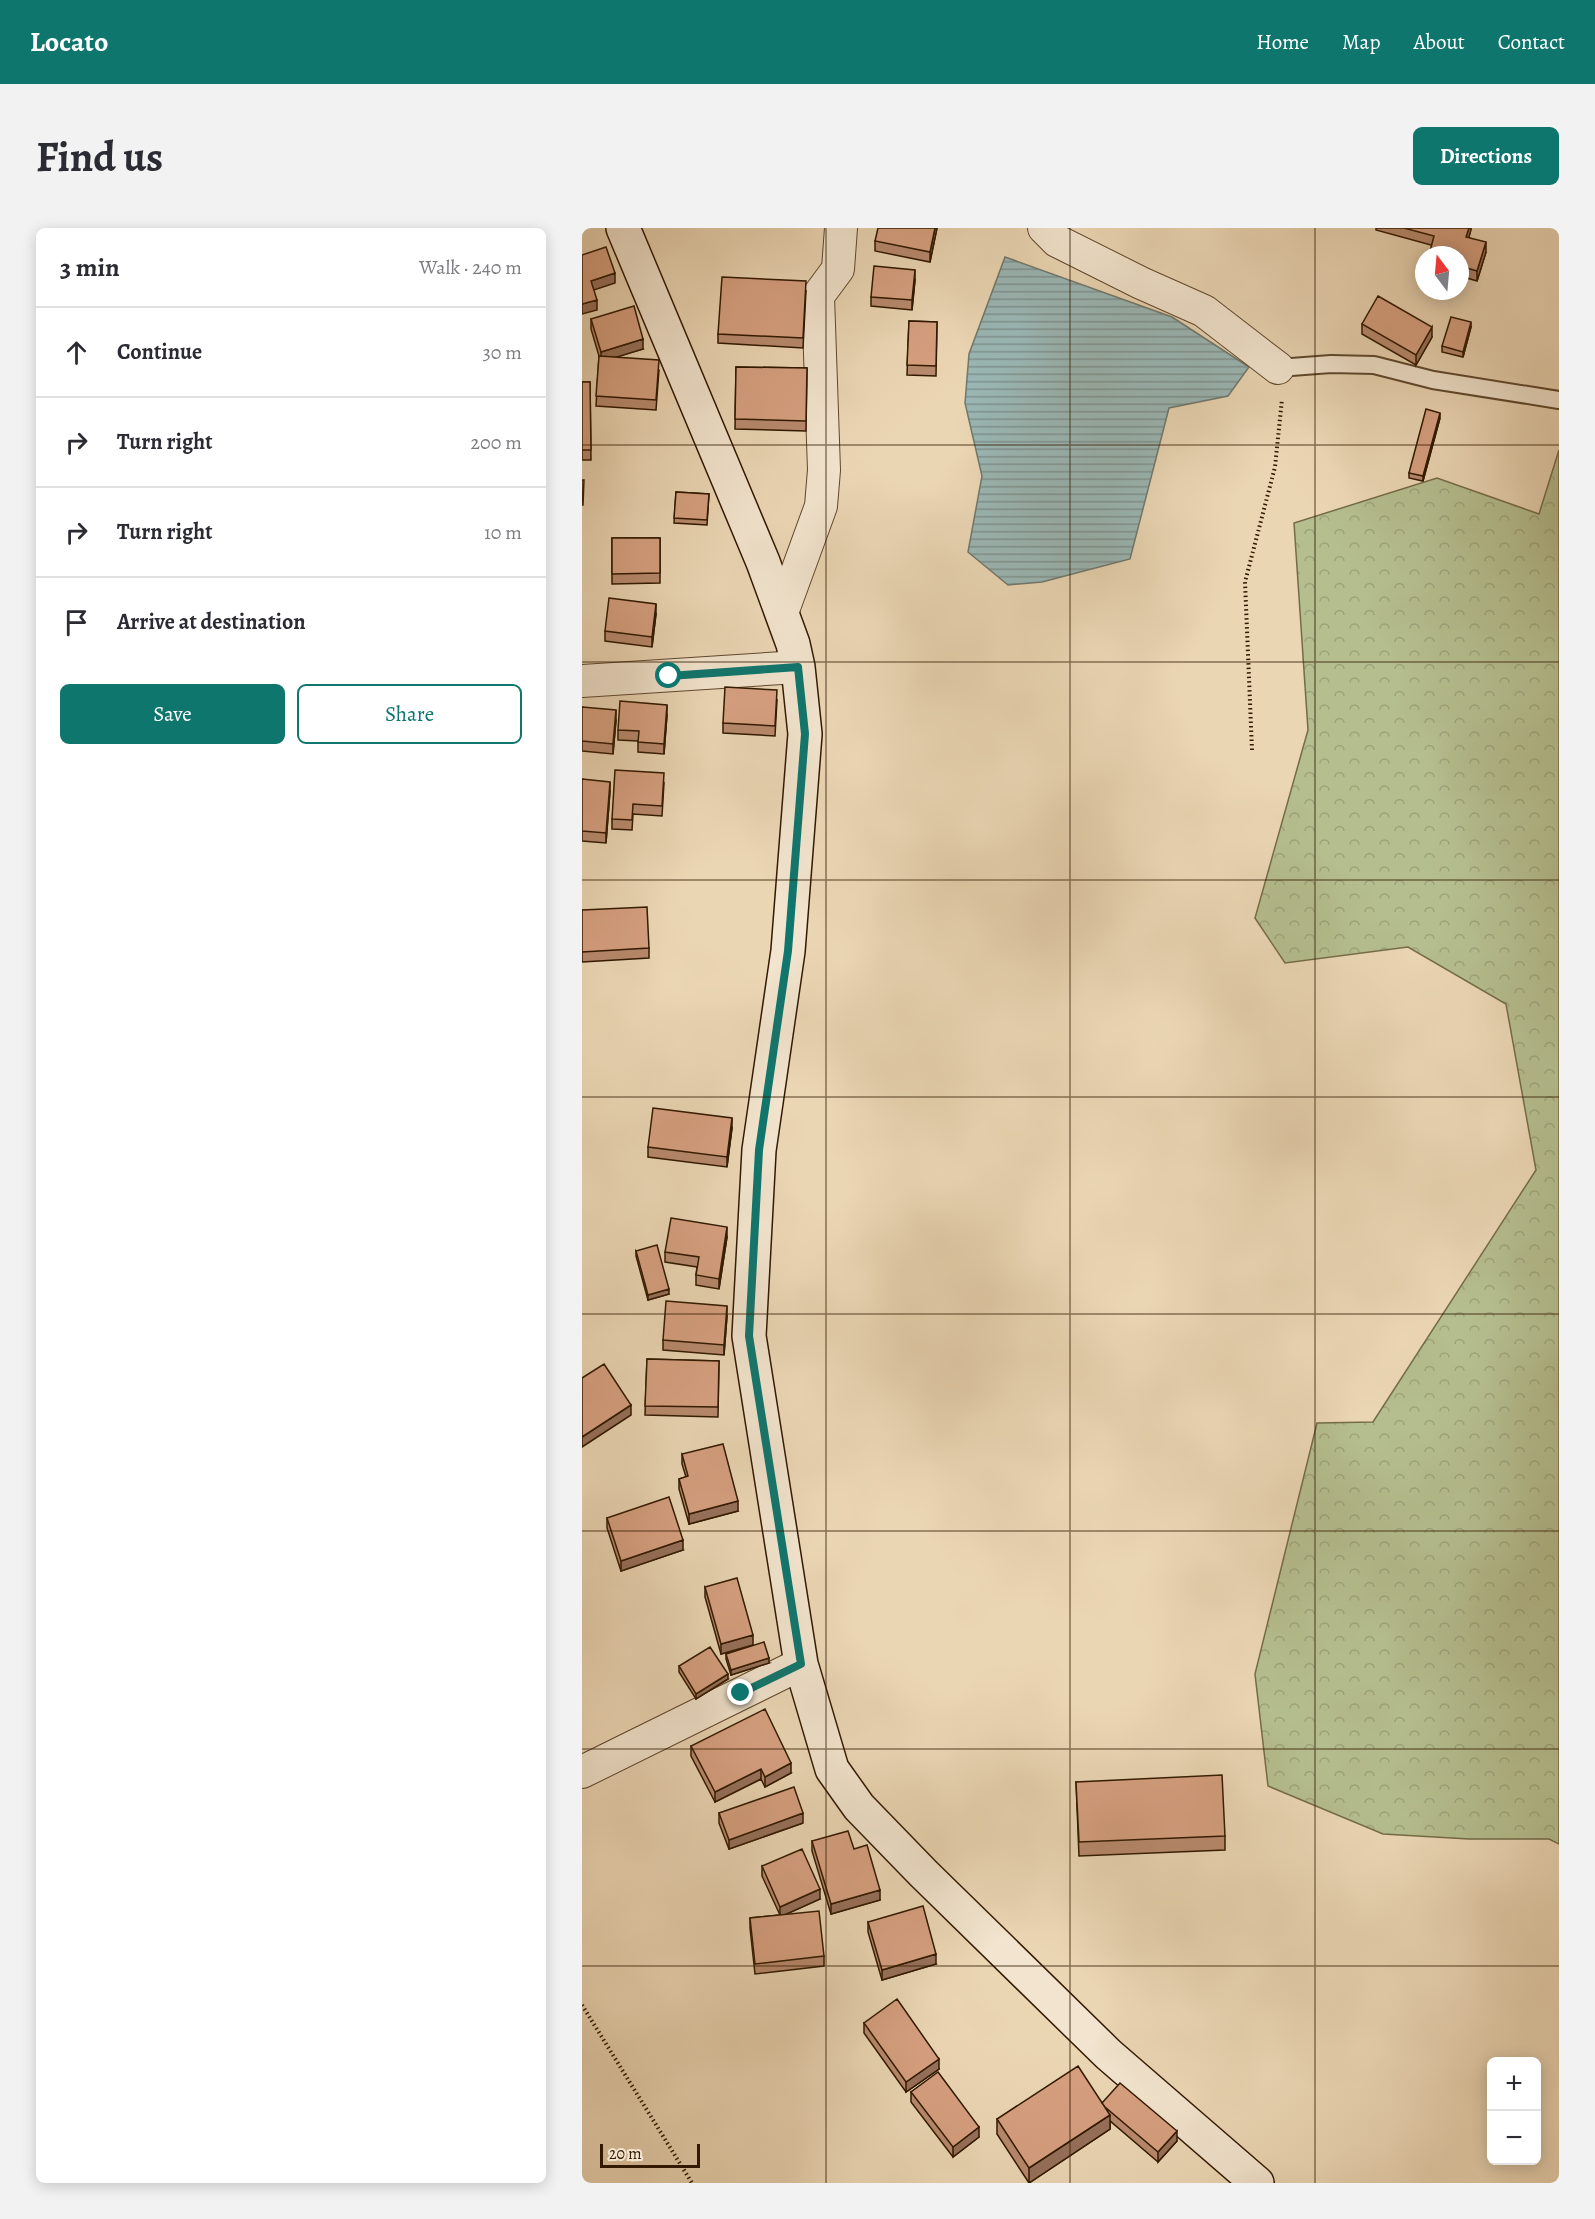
<!DOCTYPE html>
<html lang="en">
<head>
<meta charset="utf-8">
<style>
  body { margin:0; font-family:Alegreya,serif; background:#f2f2f3; color:#2b2b33 }
  .controls { position:absolute; right:18px; bottom:18px; display:grid; overflow:hidden; border-radius:9px; box-shadow:0 3px 15px #0003 }
  .controls button { width:54px; height:54px; display:grid; place-items:center; padding:0; border:0; border-bottom:2px solid #e1e1e2; background:#fff; color:#2b2b33; font:30px sans-serif }
  .compass { position:absolute; left:833px; top:18px; width:54px; height:54px; border-radius:50%; background:#fff; box-shadow:0 3px 15px #0003; rotate:344deg }
  .scale { position:absolute; left:18px; bottom:15px; width:100px; box-sizing:border-box; padding-left:6px; border:3px solid #321900; border-top:0; font-size:16px; line-height:21px; white-space:nowrap; color:#321900; -webkit-text-stroke:4px #f2e4ce; paint-order:stroke }
  .stop { position:absolute; width:18px; height:18px; margin:-14px; border:4px solid #0f766e; border-radius:50%; background:#fff }
  .stop.end { background:#0f766e; border-color:#fff; box-shadow:0 2px 6px #0008 }
  .list { margin:0; padding:0; list-style:none }
  h2 { display:flex; justify-content:space-between; align-items:center; height:78px; margin:0; padding:0 24px; font-size:26px }
  h2 small { font-size:20px; font-weight:400; color:#7c7c81 }
  .list li { display:grid; grid-template-columns:39px 1fr auto; gap:18px; align-items:center; box-sizing:border-box; height:90px; padding:0 24px; border-top:2px solid #e1e1e2 }
  .list b { display:block; font-size:22px; white-space:nowrap }
  .list em { font-size:20px; font-style:normal; color:#7c7c81 }
  .actions { display:flex; gap:12px; padding:18px 24px }
  .actions a { flex:1; padding:14px 0; border:2px solid #0f766e; border-radius:9px; text-align:center; font-size:21px; color:#0f766e }
  .actions .main { background:#0f766e; color:#fff }
  .icon { flex:none; width:33px; height:33px; fill:none; stroke:currentColor; stroke-width:2; stroke-linecap:round; stroke-linejoin:round }
  .map { position:relative; flex:none; width:977px; height:1955px; overflow:hidden; border-radius:9px }
  header { display:flex; align-items:center; gap:36px; box-sizing:border-box; height:84px; padding:0 30px; background:#0f766e; color:#fff }
  header strong { font-size:28px }
  nav { display:flex; gap:33px; margin-inline-start:auto; font-size:21px }
  .intro { display:flex; align-items:center; justify-content:space-between; box-sizing:border-box; height:144px; padding:0 36px }
  h1 { margin:0; font-size:42px }
  .button { padding:15px 27px; border-radius:9px; background:#0f766e; color:#fff; font-size:21px; font-weight:700 }
  main { display:flex; gap:36px; padding:0 36px }
  aside { flex:1; background:#fff; border-radius:9px; box-shadow:0 3px 15px #0003 }
  .map>svg:first-child { display:block }
</style>
</head>
<body>
<header>
<strong>Locato</strong>
<nav><a>Home</a><a>Map</a><a>About</a><a>Contact</a></nav>
</header>
<div class="intro"><h1>Find us</h1><a class="button">Directions</a></div>
<main>
<aside>
<h2>3 min<small>Walk · 240 m</small></h2>
<ul class="list">
<li><svg class="icon" aria-label="ahead" viewBox="0 0 24 24"><path d="M12 20V5M6 11l6-6 6 6"/></svg><div><b>Continue</b></div><em>30 m</em></li>
<li><svg class="icon" aria-label="right" viewBox="0 0 24 24"><path d="M7 20v-9h11M14 6l5 5-5 5"/></svg><div><b>Turn right</b></div><em>200 m</em></li>
<li><svg class="icon" aria-label="right" viewBox="0 0 24 24"><path d="M7 20v-9h11M14 6l5 5-5 5"/></svg><div><b>Turn right</b></div><em>10 m</em></li>
<li><svg class="icon" aria-label="arrive" viewBox="0 0 24 24"><path d="M6 21V4h12l-3 4 3 4H6"/></svg><div><b>Arrive at destination</b></div></li>
</ul>
<div class="actions"><a class="main">Save</a><a>Share</a></div>
</aside>
<div class="map">
<svg width="977" height="1955" viewBox="0 0 977 1955">
  <defs>
    <pattern id="forest-crowns" width="20" height="18" patternUnits="userSpaceOnUse" patternTransform="scale(1.5)"><rect width="20" height="18" fill="#b5be8f"/><path d="M2 6a3 3 0 1 1 6 0M12 15a3 3 0 1 1 6 0" fill="none" stroke="#9ca37a"/></pattern>
    <pattern id="water-rules" width="6" height="5" patternUnits="userSpaceOnUse" patternTransform="scale(1.5)"><rect width="6" height="5" fill="#9ab7b5"/><path d="M0 2.5h6" fill="none" stroke="#7e9491"/></pattern>
  </defs>
  <rect width="100%" height="100%" fill="#ebd6b4"/>
  <filter id="stains"><feTurbulence type="fractalNoise" baseFrequency=".00333" numOctaves="4"/><feColorMatrix values="0 0 0 0 .2 0 0 0 0 .09 0 0 0 0 .02 0 0 0 .5 -.17"/></filter>
  <radialGradient id="worn" r=".72"><stop offset=".6" stop-color="#630" stop-opacity="0"/><stop offset="1" stop-color="#630" stop-opacity=".3"/></radialGradient>
  <path fill="url(#forest-crowns)" stroke="#746c48" stroke-width="1.5" d="M977,222v1394l-10,-5h-80l-86,-5 -115,-48 -13,-112 62,-251 56,-1 163,-252 -30,-166 -98,-57 -123,16 -30,-45 53,-188 -14,-207 143,-45 102,36z"/>
  <path fill="url(#water-rules)" stroke="#70786d" stroke-width="1.5" d="M423,29l167,60 77,50 -21,29 -59,12 -39,151 -88,23 -34,3 -40,-33 14,-76 -17,-73 4,-49z"/>
  <g fill="none" stroke-linecap="round" stroke-linejoin="round">
    <g stroke="#60482d" stroke-width="20">
      <path id="lane" d="M696,140l53,-4 43,1 59,15 126,20"/>
    </g>
    <g stroke="#60482d" stroke-width="34">
      <path id="street" d="M462,0l13,13 84,42 63,28 74,57
        M200,385l39,-107 3,-36 -6,-174 20,-27 3,-41
        M0,453l216,-14
        M0,1544l219,-108"/>
    </g>
    <g stroke="#321900" stroke-width="36">
      <path id="secondary" d="M41,0l140,334 30,82 5,23 7,67 -17,217 -29,199 -10,186 52,328 31,105 27,38 64,66 185,181 149,129"/>
    </g>
    <path stroke="#321900" stroke-width="4" stroke-dasharray="1.5 3" stroke-linecap="butt" d="M670,522l-7,-168 30,-115 7,-68
      M0,1777l110,178"/>
    <use href="#lane" stroke="#f2e4ce" stroke-width="16"/>
    <use href="#street" stroke="#f2e4ce" stroke-width="32"/>
    <use href="#secondary" stroke="#f2e4ce" stroke-width="33"/>
  </g>
  <path fill="#b88a6e" stroke="#321900" stroke-width="1.5" d="M355,0l-7,34 -55,-11v-10z
    M794,0h95l-2,9 17,15 -9,29 -17,-5v-21l-29,-10 -55,-15z
    M333,52l-3,30 -41,-4v-9z
    M224,63l-3,57 -85,-5v-9z
    M9,91l52,30 -28,8 44,13 -3,40 -60,-4 3,-50 -8,-27z
    M327,93l28,1 -1,54 -29,-1z
    M780,96l70,13 -16,28 -54,-31z
    M889,99l-8,30 -21,-5v-6z
    M154,139l71,1 -1,63 -71,-2z
    M0,154h8l1,78h-9z
    M858,190l-17,63 -14,-3v-5z
    M94,264l33,2 -2,31 -33,-2z
    M30,310h48v45l-48,1z
    M74,386l-4,33 -47,-6v-10z
    M195,472l-2,36 -52,-3v-10z
    M0,479l34,13 -3,34 -31,-3z
    M85,487l-3,39 -26,-2v-11l-20,-1v-10z
    M0,551l28,12 -4,52 -24,-2z
    M82,555l-2,33 -29,-2 -1,16 -20,-1v-10z
    M0,682l67,38v10l-67,4z
    M150,900l-5,39 -79,-10v-10z
    M145,1009l-8,52 -23,-4v-10l1,-8 -32,-5v-10z
    M54,1023l33,43 -21,6 -12,-44z
    M145,1088l-3,39 -61,-5v-10z
    M65,1131l72,2 -1,56 -73,-2z
    M100,1226l56,57 -49,13 -10,-35v-10l7,-2 -4,-13z
    M25,1290l76,32 -62,21 -14,-43z
    M123,1359l48,58 -32,9 -16,-57z
    M144,1426l43,9 -38,12 -5,-16z
    M97,1438l49,13 -32,20 -17,-27z
    M109,1518l100,27 -26,14 -4,-8 -46,23 -24,-46z
    M494,1554l149,54v14l-146,6z
    M137,1585l84,10 -74,26 -10,-26z
    M230,1613l42,8 26,51 -49,14 -19,-63z
    M180,1638l58,33 -34,15 38,42v10l-69,8 -5,-46v-10l30,-3 -18,-39z
    M286,1694l68,42 -54,16 -14,-48z
    M282,1795l75,46 -33,23 -42,-59z
    M329,1864l68,45 -26,20 -42,-55z
    M520,1875l75,38 -19,21 -48,-41v8l-81,54 -32,-49v-15z"/>
  <path fill="#96705a" stroke="#321900" stroke-width="1.5" d="M353,0h2l-7,34v-10z
    M887,0h2v2l-5,17v-10z
    M904,14v10l-9,29v-10z
    M333,42v10l-3,30v-10z
    M33,45v10l-24,8v-10z
    M15,72v10l-15,4v-10z
    M889,94v5l-8,30v-5z
    M850,99v10l-16,28v-10z
    M61,111v10l-42,13v-10z
    M858,185v5l-17,63v-5z
    M74,376v10l-4,33v-10z
    M85,477v10l-3,39v-10z
    M34,482v10l-3,34v-10z
    M28,554v9l-4,52v-10z
    M150,890v10l-5,39v-10z
    M145,999v10l-8,52v-10z
    M87,1061v5l-21,6v-5z
    M145,1078v10l-3,39v-10z
    M49,1177v10l-49,32v-10z
    M156,1273v10l-49,13v-10z
    M101,1312v10l-62,21v-10z
    M171,1407v10l-32,9v-10z
    M187,1430v5l-38,12v-5z
    M146,1446v5l-32,20v-5z
    M209,1535v10l-26,14v-10z
    M179,1541v10l-46,23v-10z
    M221,1585v10l-74,26v-9z
    M238,1661v10l-40,18v-10z
    M298,1662v10l-49,14v-10z
    M354,1726v10l-54,16v-10z
    M357,1831v10l-33,23v-10z
    M528,1887v14l-81,54v-15z
    M397,1899v10l-26,20v-10z
    M595,1903v10l-19,21v-10z"/>
  <path fill="#d6a080" stroke="#321900" stroke-width="1.5" d="M296,0h57l-5,24 -55,-11z
    M822,0h65l-3,9 20,5 -9,29 -17,-5v-11h-31l5,-19z
    M24,19l9,26 -24,8 6,19 -15,4v-49z
    M292,38l41,4 -3,30 -41,-3z
    M140,49l84,4 -3,57 -85,-4z
    M796,68l54,31 -16,28 -54,-31z
    M52,78l9,33 -42,13 -10,-33z
    M869,89l20,5 -8,30 -21,-6z
    M327,93l28,1 -1,44 -29,-1z
    M17,128l60,4 -3,40 -60,-4z
    M154,139l71,1 -1,53 -71,-2z
    M0,154h8l1,68h-9z
    M844,181l14,4 -17,63 -14,-3z
    M0,252h2l-1,25h-1z
    M94,264l33,2 -2,26 -33,-2z
    M30,310h48v35l-48,1z
    M27,370l47,6 -4,33 -47,-6z
    M143,459l52,3 -2,36 -52,-3z
    M38,473l47,4 -3,39 -26,-2 1,-11 -21,-1z
    M0,479l34,3 -3,34 -31,-3z
    M33,542l49,3 -2,33 -29,-2 -1,16 -20,-1z
    M0,551l28,3 -4,51 -24,-2z
    M65,679l2,41 -67,4v-42z
    M71,880l79,10 -5,39 -79,-10z
    M89,990l56,9 -8,52 -23,-4 3,-18 -34,-5z
    M75,1017l12,44 -21,6 -12,-44z
    M84,1073l61,5 -3,39 -61,-5z
    M65,1131l72,2 -1,46 -73,-1z
    M22,1136l27,41 -49,32v-59z
    M141,1216l15,57 -49,13 -10,-35 9,-3 -6,-22z
    M87,1269l14,43 -62,21 -14,-43z
    M155,1350l16,57 -32,9 -16,-57z
    M182,1414l5,16 -38,12 -5,-16z
    M128,1419l18,27 -32,20 -17,-28z
    M183,1481l26,54 -26,14 -4,-8 -46,23 -24,-46z
    M640,1547l3,61 -146,6 -3,-60z
    M212,1559l9,26 -74,27 -10,-27z
    M266,1603l6,18 13,-4 13,45 -49,14 -19,-63z
    M220,1621l18,40 -40,18 -18,-41z
    M341,1678l13,48 -54,16 -14,-48z
    M237,1683l5,45 -69,8 -5,-46z
    M315,1771l42,60 -33,23 -42,-59z
    M496,1838l32,49 -81,53 -32,-49z
    M356,1844l41,55 -26,20 -42,-55z
    M538,1855l57,48 -19,21 -53,-45 -3,-4z"/>
  <g fill="none" stroke-linecap="round" stroke-linejoin="round">
    <path stroke="#0f766e" stroke-width="8" d="M87,448l129,-9 7,67 -17,217 -29,199 -10,186 52,328 -60,29"/>
  </g>
  <path fill="none" stroke="#321900" stroke-width="1.5" stroke-opacity="0.55" d="M244,0v1955M488,0v1955M733,0v1955M0,217h977M0,434h977M0,652h977M0,869h977M0,1086h977M0,1303h977M0,1521h977M0,1738h977"/>
  <rect width="100%" height="100%" filter="url(#stains)"/>
  <rect width="100%" height="100%" fill="url(#worn)"/>
</svg>
<div class="controls">
<button>+</button>
<button>−</button>
</div>
<svg class="compass" viewBox="-18 -18 36 36"><path d="M0-13l5 13h-10z" fill="#e53935"/><path d="M0 13l5-13h-10z" fill="#7c7c81"/></svg>
<div class="scale">20 m</div>
<div class="stop" style="left:87px;top:448px"></div>
<div class="stop end" style="left:159px;top:1465px"></div>
</div>
</main>
</body>
</html>
